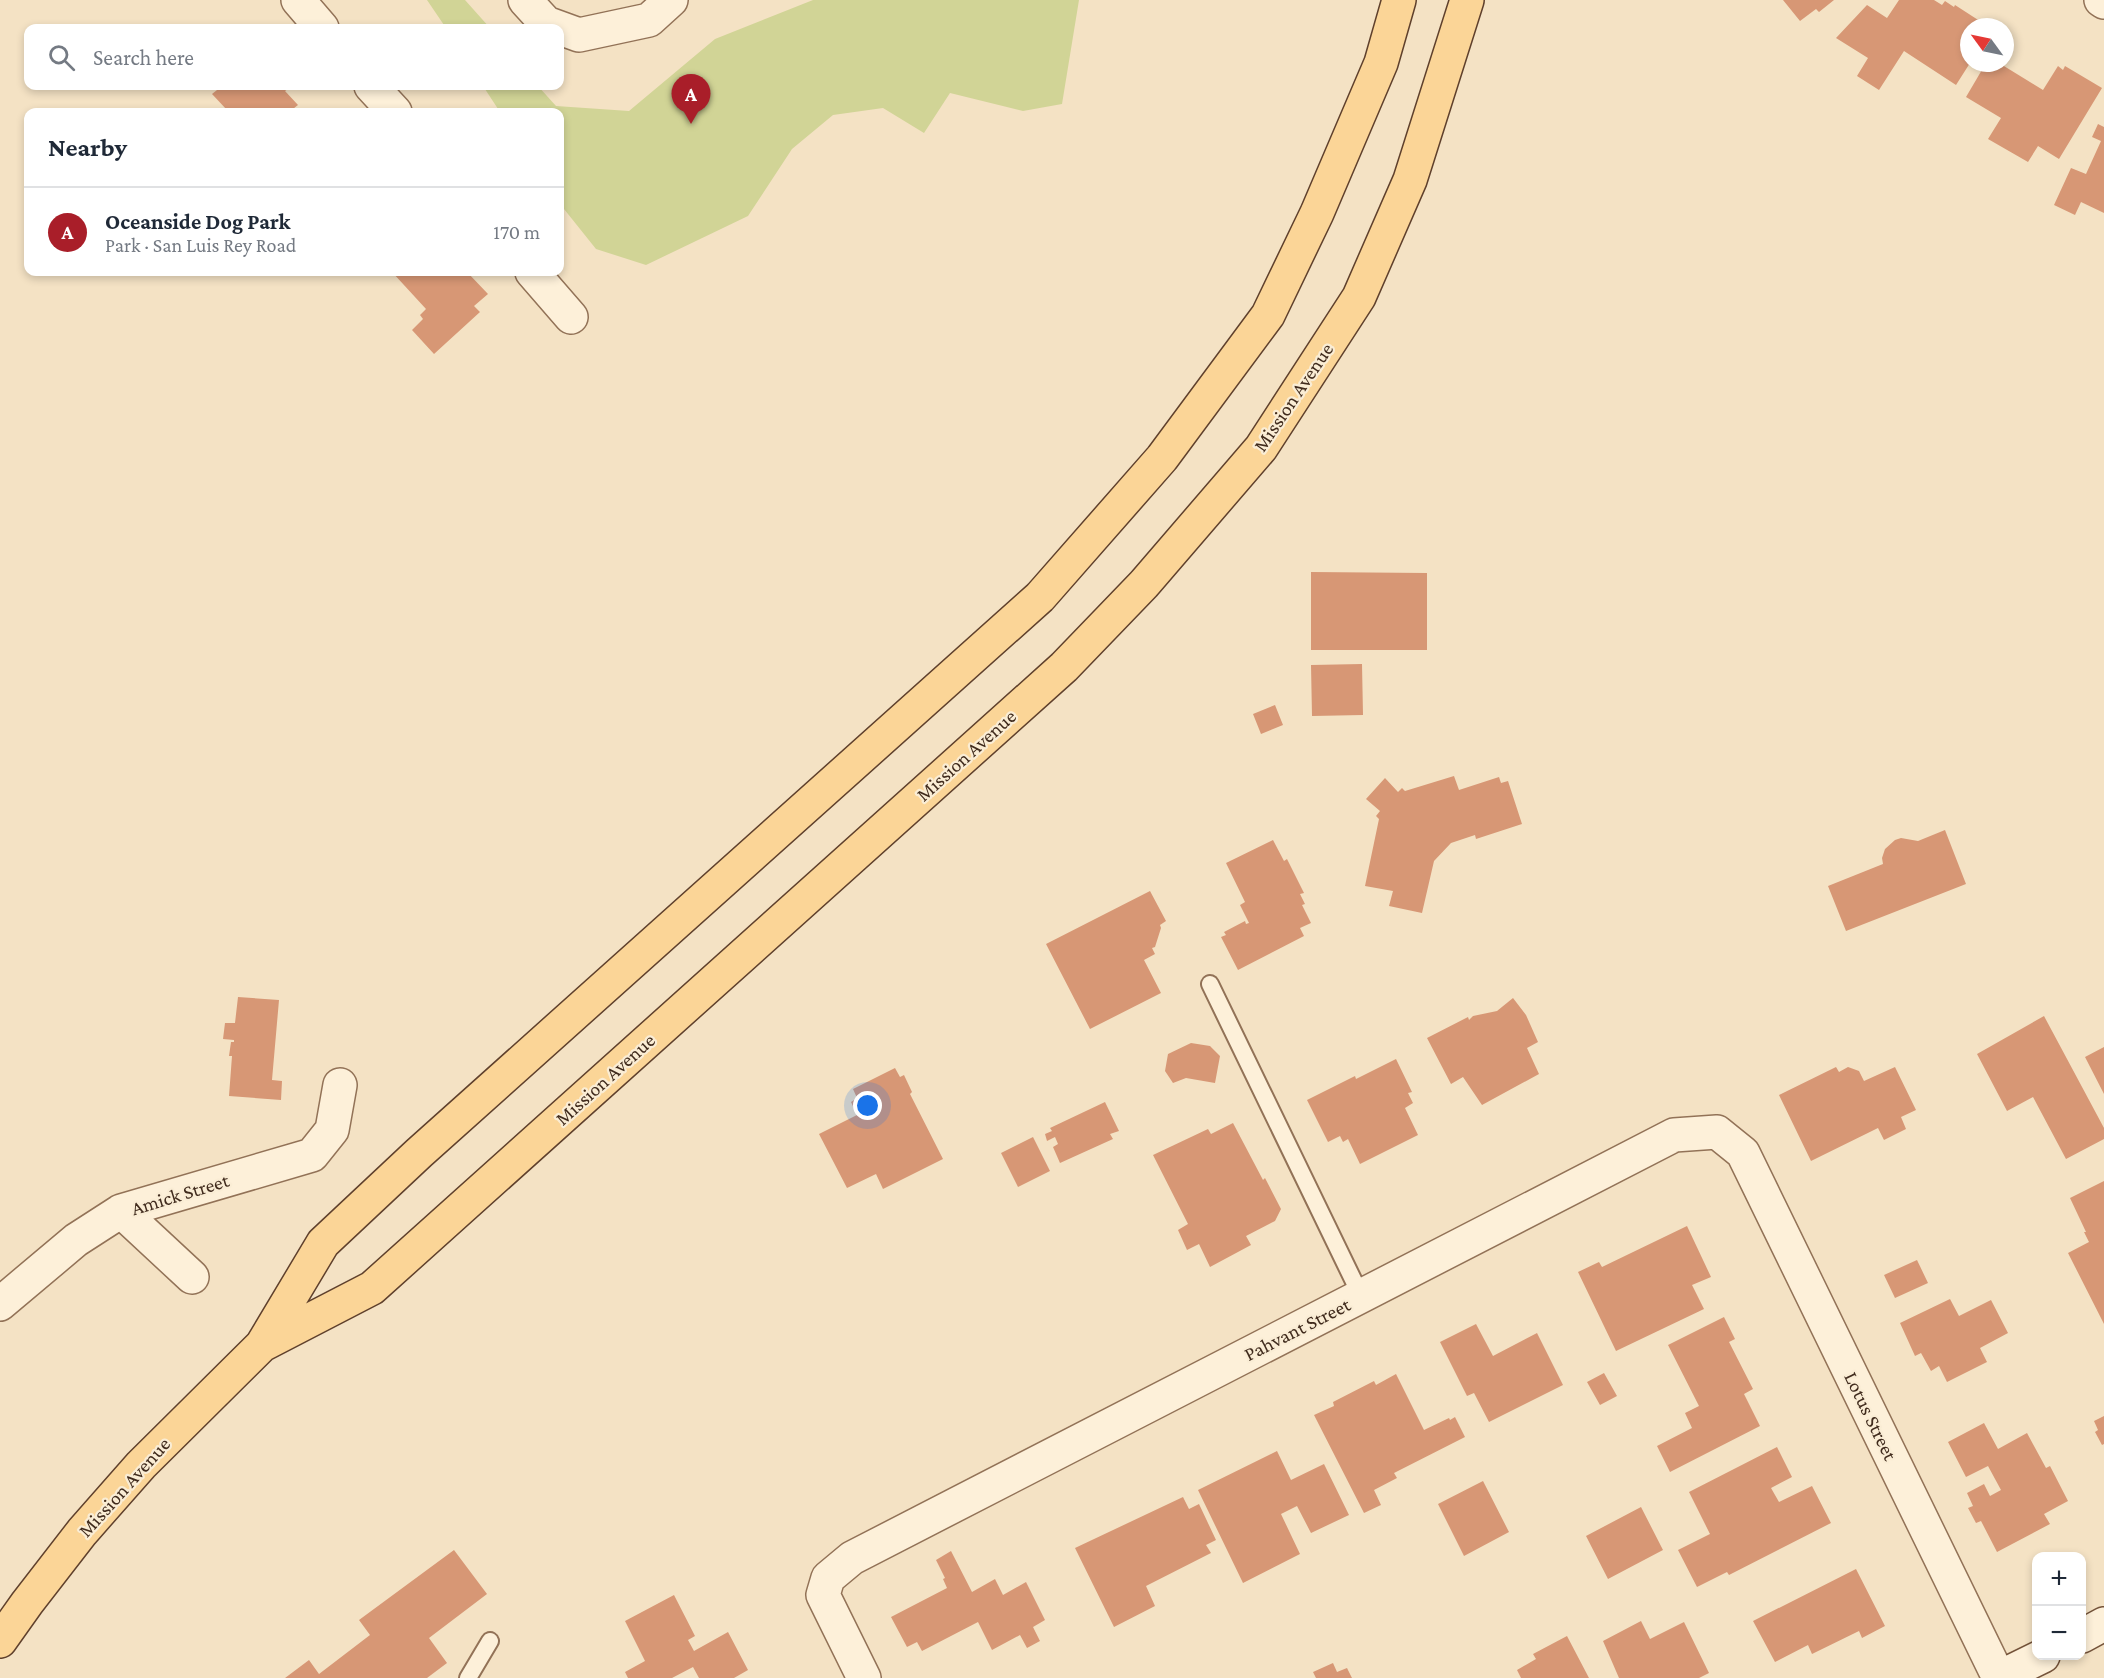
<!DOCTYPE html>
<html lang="en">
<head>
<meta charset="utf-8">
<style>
  body { margin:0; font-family:"Crimson Pro",serif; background:#f6f6f7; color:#1f2937 }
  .controls { position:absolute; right:18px; bottom:18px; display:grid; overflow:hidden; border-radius:12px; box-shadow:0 3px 9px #0003 }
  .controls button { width:54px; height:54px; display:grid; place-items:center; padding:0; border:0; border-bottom:2px solid #e0e1e3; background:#fff; color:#1f2937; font:30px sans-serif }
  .compass { position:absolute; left:1960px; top:18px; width:54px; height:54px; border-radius:50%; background:#fff; box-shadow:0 3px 9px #0003; rotate:303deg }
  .you { position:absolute; left:868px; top:1106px; width:21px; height:21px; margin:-15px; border:4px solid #fff; border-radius:50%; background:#1a73e8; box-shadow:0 0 0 9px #1a73e833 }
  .badge { display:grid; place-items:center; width:39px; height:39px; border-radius:50%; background:#a91e29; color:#fff; font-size:20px; font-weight:700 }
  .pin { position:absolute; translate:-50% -50px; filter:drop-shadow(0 2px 3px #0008) }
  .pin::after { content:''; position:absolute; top:32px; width:21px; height:18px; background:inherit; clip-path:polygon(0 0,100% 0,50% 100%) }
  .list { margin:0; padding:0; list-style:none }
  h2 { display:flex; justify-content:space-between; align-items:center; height:78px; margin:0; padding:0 24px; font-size:26px }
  h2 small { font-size:20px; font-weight:400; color:#747a83 }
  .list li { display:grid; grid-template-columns:39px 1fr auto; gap:18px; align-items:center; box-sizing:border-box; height:90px; padding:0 24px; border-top:2px solid #e0e1e3 }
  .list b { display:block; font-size:22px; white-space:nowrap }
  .list p { margin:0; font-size:20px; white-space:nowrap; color:#747a83 }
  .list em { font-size:20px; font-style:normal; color:#747a83 }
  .icon { flex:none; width:33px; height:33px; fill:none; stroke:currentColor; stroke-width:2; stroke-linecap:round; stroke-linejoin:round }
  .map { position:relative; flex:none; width:2104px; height:1678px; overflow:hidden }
  .search { position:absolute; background:#fff; box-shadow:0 3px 9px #0003; left:24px; top:24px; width:540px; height:66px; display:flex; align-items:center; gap:15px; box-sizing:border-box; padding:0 21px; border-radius:12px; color:#747a83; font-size:22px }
  .panel { position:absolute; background:#fff; box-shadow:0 3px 9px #0003; left:24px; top:108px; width:540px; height:168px; border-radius:12px }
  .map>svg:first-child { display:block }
</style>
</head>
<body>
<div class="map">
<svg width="2104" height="1678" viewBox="0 0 2104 1678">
  <rect width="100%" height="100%" fill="#f4e2c4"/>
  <path fill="#d1d496" d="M427,0h38l25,28h-44z
    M813,0h266l-17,104 -39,7 -73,-18 -26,40 -41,-25 -50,7 -41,34 -44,67 -102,49 -50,-16 -36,-45v-92h-60l-17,-26h55l18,20 73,5 86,-72z"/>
  <path fill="#d79775" d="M1783,0h51l-15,12 -3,-3 -16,12z
    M1899,0h35l8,5 3,-4 9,6 1,-2 34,22h-20l1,36 -14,22 -52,-34 -25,39 -22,-14 11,-18 -32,-20 31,-33 20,13z
    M1986,63h13l44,27 15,-24 5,4 2,-4 37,22 -43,71 -21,-13 -10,16 -40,-23 13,-21 -35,-21z
    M222,86h16l4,3 4,-3h46l-7,5 13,14 -9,7h-64l2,-2 -15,-16z
    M2098,124l6,3v86l-23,-11 -6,13 -21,-10 17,-37 15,6 15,-33 -9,-4z
    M392,272h75l21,22 -14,12 6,6 -46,42 -22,-24 11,-11 -3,-4 6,-6z
    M1311,572l116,1v77h-116z
    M1362,664l1,51 -51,1 -1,-51z
    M1275,705l8,20 -22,9 -8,-20z
    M1454,776l5,14 40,-13 2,6 7,-2 14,43 -46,15 -1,-4 -24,8 -17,18 -12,52 -33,-7 4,-15 -28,-5 14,-67 -3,-3 4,-5 -14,-12 19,-21 13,14 4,-4 3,3z
    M1945,830l21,54 -120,47 -18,-45 55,-22 -1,-6 3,-9 10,-9 6,-2 17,3z
    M1273,840l11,21 3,-2 17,34 -4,1 5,10 -3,1 9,18 -11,5 4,8 -66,34 -17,-33 5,-2 -2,-3 21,-11 1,3 3,-1 -9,-18 5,-3 -19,-39z
    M1150,891l16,30 -6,4 1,3 -6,19 -3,1 3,6 -11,6 17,33 -71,36 -44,-85z
    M238,997l41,3 -7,80 10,1 -1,19 -52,-4 3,-40h-3l2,-14h3v-2l-11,-1 2,-16h10z
    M1513,998l13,17 12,27 -11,6 12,26 -57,31 -19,-28 -12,7 -24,-46 41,-21 1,3 4,-4 24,-5z
    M2044,1016l60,112v11l-38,20 -33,-62 -26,14 -30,-57z
    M1191,1043l19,3 10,10 -5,27 -29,-5 -13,5 -8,-12 3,-17z
    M2104,1047v47l-19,-37z
    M1396,1059l16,33 -4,1 5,10 -8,5 13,27 -58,29 -12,-25 -5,3 -3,-6 -12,6 -21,-42 48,-24 1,3z
    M1836,1067l3,5 9,-5 11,4 5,10 31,-14 21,43 -15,7 5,12 -22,11 -6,-12 -67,33 -32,-66z
    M895,1068l5,9 4,-2 8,17 -2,2 33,65 -60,30 -7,-15 -29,14 -28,-54 38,-19 -6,-13 6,-4 -4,-9z
    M1105,1102l14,29 -9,3 3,5 -53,24 -7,-16 5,-3 -3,-7 -8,4 -2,-7 7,-3 -2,-3z
    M1233,1123l30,57 2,-2 16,31 -6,12 -29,15 5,9 -41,22 -11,-23 -12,6 -9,-20 10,-6 -35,-69 55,-26 3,5z
    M1033,1137l17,34 -32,16 -17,-34z
    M2104,1181v143l-36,-71 21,-11 -5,-10h2l-16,-34z
    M1687,1226l24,51 -19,8 12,24 -88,42 -38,-79 21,-10 3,5z
    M1917,1260l11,23 -33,15 -11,-23z
    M1950,1299l9,17 32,-16 17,33 -28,15 7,14 -40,20 -8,-16 -8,5 -10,-18 -6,3 -15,-33z
    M1724,1317l11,22 -6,3 24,47 -9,5 16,32 -90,46 -13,-26 35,-18 -7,-15 14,-7 -31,-61z
    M1476,1324l17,32 44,-23 26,52 -74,37 -15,-29 -7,3 -27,-54z
    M1604,1373l13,23 -17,9 -13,-23z
    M1396,1374l28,56 25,-12 1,2 5,-3 10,20 -71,36 3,5 -23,12 7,15 -17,8 -50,-98 20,-9 -1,-4 41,-21 2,4z
    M2104,1416v28l-2,1 -7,-13 3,-2 -4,-9z
    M1984,1423l14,26 29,-16 19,35 4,-2 18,35 -24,13 6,10 -53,28 -16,-31 -5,2 -8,-15 5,-2 -6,-13 17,-9 6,12 11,-6 -13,-24 -22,11 -18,-35z
    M1777,1447l15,30 -21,11 8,14 33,-16 19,37 -102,52 -2,-3 -30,15 -19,-37 32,-16 -21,-42z
    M1277,1451l14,29 33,-16 25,51 -38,18 -14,-27 -16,8 19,40 -57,29 -45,-93z
    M1483,1481l26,51 -45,24 -26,-52z
    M1183,1497l6,12 10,-5 17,36 -10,5 5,8 -65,33 9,20 -41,21 -39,-79z
    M1641,1507l22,43 -55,29 -22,-43z
    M454,1550l33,44 -58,44 18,25 -20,15h-142l24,-18 10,14 51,-39 -11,-15z
    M951,1551l21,41 23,-13 8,16 23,-13 19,38 -12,7 7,14 -13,7 -7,-13 -28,15 -14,-28 -56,29 -5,-9 -10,5 -16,-30 56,-29 -4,-9 2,-1 -9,-18z
    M1856,1569l29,57 -23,12 -3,-7 -47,23 -4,-9 -33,17 -22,-41z
    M674,1595l21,41 -7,4 6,11 34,-19 20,38 -14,8h-35l-6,-11 -21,11h-44l-3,-6 20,-11 -20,-40z
    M1641,1621l9,18 34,-17 25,51 -10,5h-80l-16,-37z
    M1567,1636l22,42h-68l-4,-8 19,-11 -3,-5z
    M1333,1663l4,9 10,-4 5,10h-36l-3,-6z"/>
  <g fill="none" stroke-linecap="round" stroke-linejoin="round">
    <g stroke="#927257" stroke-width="20">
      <path id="service" d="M1210,984l151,312
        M468,1678l22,-37"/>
    </g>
    <g stroke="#927257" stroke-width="36">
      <path id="minor" d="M298,0l24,28
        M525,0l21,23 33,12 70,-15 22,-20
        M2101,0l3,2
        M371,86l24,26
        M532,272l39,45
        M121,1211l71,66
        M0,1304l76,-64 45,-29 191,-56 20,-25 8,-45
        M864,1678l-41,-83 5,-17 24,-20 822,-423 43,-3 26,21 256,525"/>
    </g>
    <g stroke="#74533a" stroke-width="36">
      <path id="secondary" d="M2082,1636l22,-12
        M1998,1678l45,-22"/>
    </g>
    <g stroke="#5f402c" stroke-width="36">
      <path id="primary" d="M262,1345l110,-57 692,-621 80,-83 117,-136 98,-151 51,-117 57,-180
        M0,1641l27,-38 55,-71 59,-67 121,-120 61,-102 96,-90 621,-556 122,-139 106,-143 49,-102 64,-150 18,-63"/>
    </g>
    <use href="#service" stroke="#fdf0d9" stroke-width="16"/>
    <use href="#minor" stroke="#fdf0d9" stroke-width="33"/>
    <use href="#secondary" stroke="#fdf0d9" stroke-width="33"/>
    <use href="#primary" stroke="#fbd597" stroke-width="33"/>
  </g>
  <g text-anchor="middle" stroke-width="4.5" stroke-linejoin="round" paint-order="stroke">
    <g font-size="20" fill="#402b1d" stroke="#faedd5">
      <text transform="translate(1293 397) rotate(-56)" y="7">Mission Avenue</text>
      <text transform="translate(966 755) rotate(-42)" y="7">Mission Avenue</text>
      <text transform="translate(605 1079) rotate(-42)" y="7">Mission Avenue</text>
      <text transform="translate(180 1194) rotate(-17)" y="7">Amick Street</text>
      <text transform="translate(1297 1329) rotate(-27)" y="7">Pahvant Street</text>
      <text transform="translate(1871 1416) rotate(64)" y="7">Lotus Street</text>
      <text transform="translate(124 1487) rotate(-48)" y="7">Mission Avenue</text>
    </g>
  </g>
</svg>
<div class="controls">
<button>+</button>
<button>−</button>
</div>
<svg class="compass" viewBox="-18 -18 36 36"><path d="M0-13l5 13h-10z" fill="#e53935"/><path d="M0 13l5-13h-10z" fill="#747a83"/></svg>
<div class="you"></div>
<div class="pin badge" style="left:691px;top:124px">A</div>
<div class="search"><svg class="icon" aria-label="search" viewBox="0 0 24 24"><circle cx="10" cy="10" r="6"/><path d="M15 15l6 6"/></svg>Search here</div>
<section class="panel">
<h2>Nearby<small></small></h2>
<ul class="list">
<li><span class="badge">A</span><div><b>Oceanside Dog Park</b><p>Park · San Luis Rey Road</p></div><em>170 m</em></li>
</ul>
</section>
</div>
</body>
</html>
